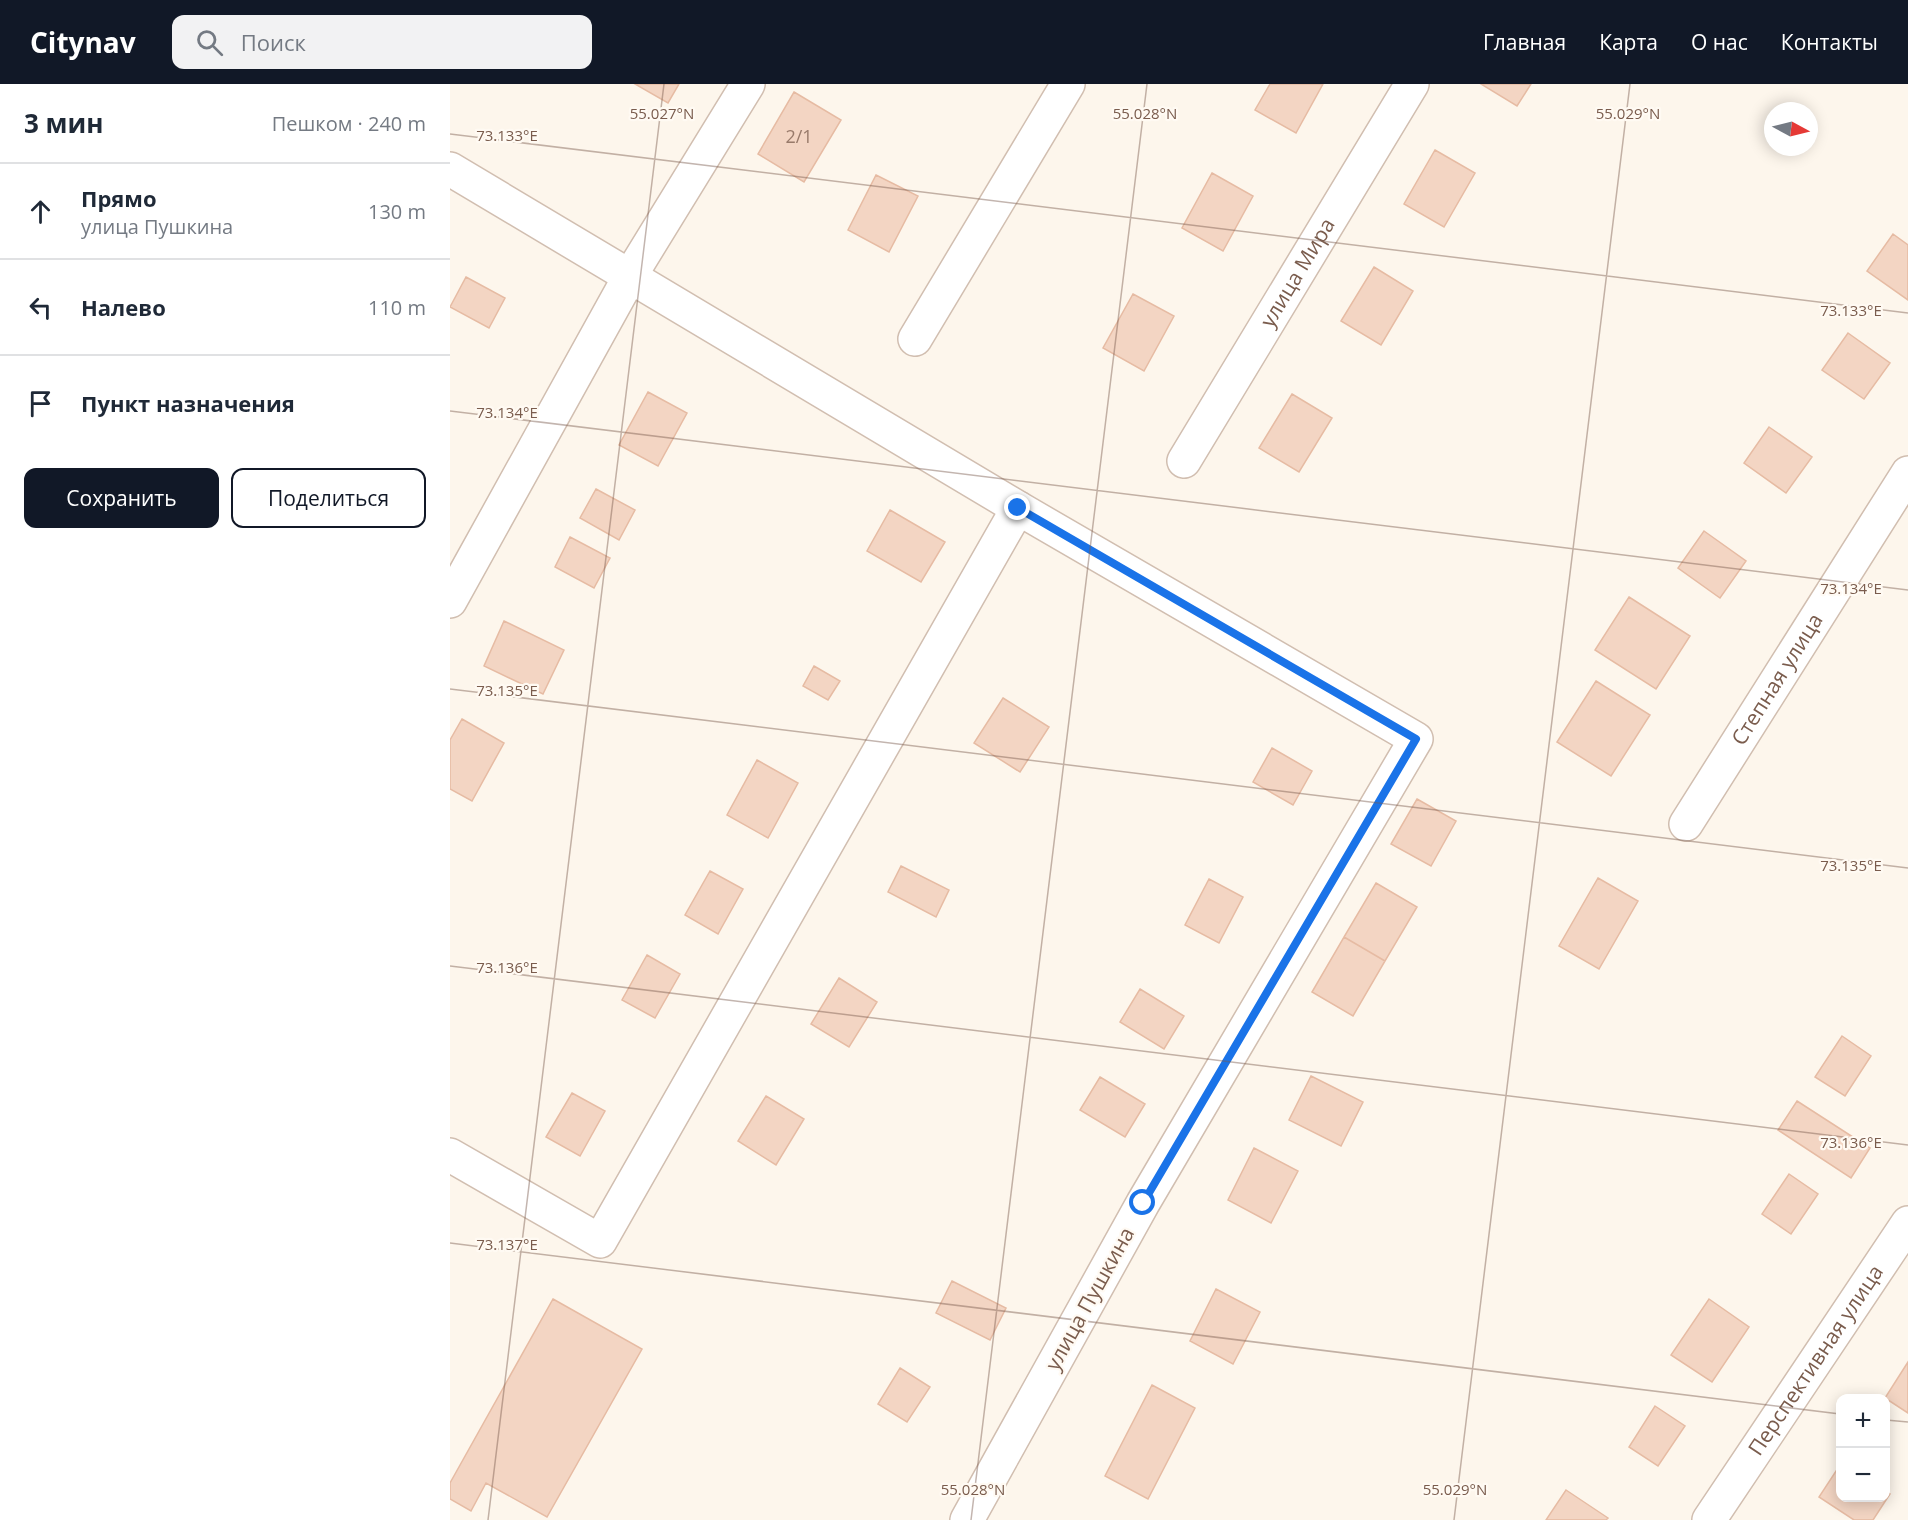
<!DOCTYPE html>
<html lang="ru">
<head>
<meta charset="utf-8">
<style>
  body { margin:0; font-family:"Open Sans",sans-serif; background:#f2f2f3; color:#1f2937 }
  .controls { position:absolute; right:18px; bottom:18px; display:grid; overflow:hidden; border-radius:12px; box-shadow:0 3px 15px #0003 }
  .controls button { width:54px; height:54px; display:grid; place-items:center; padding:0; border:0; border-bottom:2px solid #e0e1e3; background:#fff; color:#1f2937; font:30px sans-serif }
  .compass { position:absolute; left:1314px; top:18px; width:54px; height:54px; border-radius:50%; background:#fff; box-shadow:0 3px 15px #0003; rotate:97deg }
  .stop { position:absolute; width:18px; height:18px; margin:-14px; border:4px solid #1a73e8; border-radius:50%; background:#fff }
  .stop.end { background:#1a73e8; border-color:#fff; box-shadow:0 2px 6px #0008 }
  .list { margin:0; padding:0; list-style:none }
  h2 { display:flex; justify-content:space-between; align-items:center; height:78px; margin:0; padding:0 24px; font-size:26px }
  h2 small { font-size:20px; font-weight:400; color:#747a83 }
  .list li { display:grid; grid-template-columns:39px 1fr auto; gap:18px; align-items:center; box-sizing:border-box; height:96px; padding:0 24px; border-top:2px solid #e0e1e3 }
  .list b { display:block; font-size:22px; white-space:nowrap }
  .list p { margin:0; font-size:20px; white-space:nowrap; color:#747a83 }
  .list em { font-size:20px; font-style:normal; color:#747a83 }
  .actions { display:flex; gap:12px; padding:18px 24px }
  .actions a { flex:1; padding:14px 0; border:2px solid #111827; border-radius:12px; text-align:center; font-size:21px; color:#111827 }
  .actions .main { background:#111827; color:#fff }
  .icon { flex:none; width:33px; height:33px; fill:none; stroke:currentColor; stroke-width:2; stroke-linecap:round; stroke-linejoin:round }
  .map { position:relative; flex:none; width:1458px; height:1436px; overflow:hidden }
  header { display:flex; align-items:center; gap:36px; box-sizing:border-box; height:84px; padding:0 30px; background:#111827; color:#fff }
  header strong { font-size:28px }
  nav { display:flex; gap:33px; margin-inline-start:auto; font-size:21px }
  .search { width:420px; height:54px; background:#f2f2f3; display:flex; align-items:center; gap:15px; box-sizing:border-box; padding:0 21px; border-radius:12px; color:#747a83; font-size:22px }
  main { display:flex }
  aside { flex:1; background:#fff }
  .map>svg:first-child { display:block }
</style>
</head>
<body>
<header>
<strong>Citynav</strong>
<div class="search"><svg class="icon" aria-label="search" viewBox="0 0 24 24"><circle cx="10" cy="10" r="6"/><path d="M15 15l6 6"/></svg>Поиск</div>
<nav><a>Главная</a><a>Карта</a><a>О нас</a><a>Контакты</a></nav>
</header>
<main>
<aside>
<h2>3 мин<small>Пешком · 240 m</small></h2>
<ul class="list">
<li><svg class="icon" aria-label="ahead" viewBox="0 0 24 24"><path d="M12 20V5M6 11l6-6 6 6"/></svg><div><b>Прямо</b><p>улица Пушкина</p></div><em>130 m</em></li>
<li><svg class="icon" aria-label="left" viewBox="0 0 24 24"><path d="M17 20v-9H6M10 6l-5 5 5 5"/></svg><div><b>Налево</b></div><em>110 m</em></li>
<li><svg class="icon" aria-label="arrive" viewBox="0 0 24 24"><path d="M6 21V4h12l-3 4 3 4H6"/></svg><div><b>Пункт назначения</b></div></li>
</ul>
<div class="actions"><a class="main">Сохранить</a><a>Поделиться</a></div>
</aside>
<div class="map">
<svg width="1458" height="1436" viewBox="0 0 1458 1436">
  <rect width="100%" height="100%" fill="#fdf6ec"/>
  <path fill="#f3d5c3" stroke="#e6bba3" stroke-width="1.5" d="M185,0h44l-11,19z
    M820,0h53l-27,49 -41,-23z
    M1031,0h50l-14,22z
    M344,8l47,28 -37,62 -46,-28z
    M985,66l40,23 -31,54 -40,-23z
    M762,89l41,23 -30,55 -41,-23z
    M426,91l42,21 -29,56 -41,-22z
    M1443,150l15,11v55l-41,-29z
    M924,183l39,24 -32,54 -40,-24z
    M16,193l39,21 -16,30 -39,-21z
    M683,210l41,22 -30,55 -41,-23z
    M1398,249l42,30 -26,36 -42,-29z
    M198,308l39,21 -29,53 -39,-21z
    M842,310l40,24 -33,54 -40,-24z
    M1319,343l43,30 -26,36 -42,-30z
    M146,405l39,21 -16,30 -39,-22z
    M440,426l55,32 -24,40 -54,-31z
    M1254,447l42,30 -26,37 -42,-30z
    M120,453l40,21 -16,30 -39,-21z
    M1179,513l61,39 -34,53 -61,-39z
    M54,537l60,29 -21,44 -59,-28z
    M364,582l26,15 -12,19 -25,-14z
    M1146,597l54,34 -39,61 -54,-34z
    M553,614l46,29 -29,45 -46,-29z
    M12,635l42,24 -32,58 -22,-12v-49z
    M822,664l40,23 -19,34 -40,-23z
    M307,676l41,23 -30,55 -41,-23z
    M967,715l39,22 -25,45 -40,-22z
    M451,782l48,24 -13,27 -48,-25z
    M260,787l33,18 -25,45 -33,-19z
    M1148,794l40,23 -39,68 -40,-23z
    M759,795l34,18 -24,46 -34,-18z
    M926,799l41,24 -32,54 -41,-24z
    M894,853l41,24 -32,55 -41,-24z
    M197,871l33,19 -25,44 -33,-18z
    M389,894l38,24 -28,45 -38,-23z
    M690,905l44,27 -20,33 -44,-27z
    M1392,952l29,20 -26,40 -30,-19z
    M861,992l52,26 -22,44 -52,-26z
    M650,993l45,27 -20,33 -45,-27z
    M122,1009l33,18 -25,45 -34,-19z
    M316,1012l38,23 -28,46 -38,-24z
    M1347,1017l73,47 -19,30 -73,-48z
    M804,1064l44,23 -27,52 -43,-23z
    M1339,1090l29,20 -27,40 -29,-20z
    M502,1197l54,27 -16,32 -54,-27z
    M766,1205l44,23 -27,52 -43,-23z
    M103,1215l89,50 -95,168 -61,-34 -15,28 -21,-12v-16z
    M1259,1215l40,28 -37,55 -41,-27z
    M1458,1278v51l-23,-15z
    M450,1284l30,19 -23,35 -29,-18z
    M702,1301l43,23 -47,91 -43,-23z
    M1205,1322l30,20 -27,40 -29,-19z
    M1390,1381v33h46v-7l4,3 -17,26h-19l-35,-23z
    M1116,1406l42,28 -2,2h-60z"/>
  <g fill="none" stroke-linecap="round" stroke-linejoin="round">
    <g stroke="#d1beb0" stroke-width="36">
      <g id="minor">
        <path d="M0,85l568,339 398,231 -273,464 -176,317"/>
        <path d="M465,255l153,-255"/>
        <path id="s1" d="M734,377l228,-377"/>
        <path d="M0,517l180,-325 118,-192"/>
        <path id="s2" d="M1236,740l222,-351"/>
        <path d="M0,1071l150,86 418,-733"/>
        <path id="s3" d="M1259,1436l199,-297"/>
      </g>
    </g>
    <use href="#minor" stroke="#fff" stroke-width="33"/>
  </g>
  <g fill="none" stroke-linecap="round" stroke-linejoin="round">
    <path stroke="#1a73e8" stroke-width="8" d="M568,424l398,231 -273,464"/>
  </g>
  <path fill="none" stroke="#7a5c4d" stroke-width="1.5" stroke-opacity="0.45" d="M0,50l1458,179M0,327l1458,179M0,605l1458,179M0,882l1458,179M0,1159l1390,171M1436,1336l22,2M38,1436l176,-1436M521,1436l176,-1436M1004,1436l176,-1436"/>
  <g text-anchor="middle" stroke-width="4.5" stroke-linejoin="round" paint-order="stroke">
    <g font-size="18" fill="#987a6a">
      <text x="349" y="59">2/1</text>
    </g>
    <g font-size="21" fill="#7a5c4d" stroke="#fffaf3">
      <text dy="7" stroke="none"><textPath href="#s1" startOffset="220">улица Мира</textPath></text>
      <text dy="7" stroke="none"><textPath href="#s2" startOffset="171">Степная улица</textPath></text>
      <text transform="translate(640 1215) rotate(-61)" y="7">улица Пушкина</text>
      <text dy="7" stroke="none"><textPath href="#s3" startOffset="192">Перспективная улица</textPath></text>
    </g>
  </g>
  <g font-size="15" text-anchor="middle" fill="#7a5c4d" stroke="#fffaf3" stroke-width="4.5" stroke-linejoin="round" paint-order="stroke">
    <text x="212" y="35">55.027°N</text>
    <text x="695" y="35">55.028°N</text>
    <text x="1178" y="35">55.029°N</text>
    <text x="57" y="57">73.133°E</text>
    <text x="1401" y="232">73.133°E</text>
    <text x="57" y="334">73.134°E</text>
    <text x="1401" y="510">73.134°E</text>
    <text x="57" y="612">73.135°E</text>
    <text x="1401" y="787">73.135°E</text>
    <text x="57" y="889">73.136°E</text>
    <text x="1401" y="1064">73.136°E</text>
    <text x="57" y="1166">73.137°E</text>
    <text x="523" y="1411">55.028°N</text>
    <text x="1005" y="1411">55.029°N</text>
  </g>
</svg>
<div class="controls">
<button>+</button>
<button>−</button>
</div>
<svg class="compass" viewBox="-18 -18 36 36"><path d="M0-13l5 13h-10z" fill="#e53935"/><path d="M0 13l5-13h-10z" fill="#747a83"/></svg>
<div class="stop" style="left:693px;top:1119px"></div>
<div class="stop end" style="left:568px;top:424px"></div>
</div>
</main>
</body>
</html>
